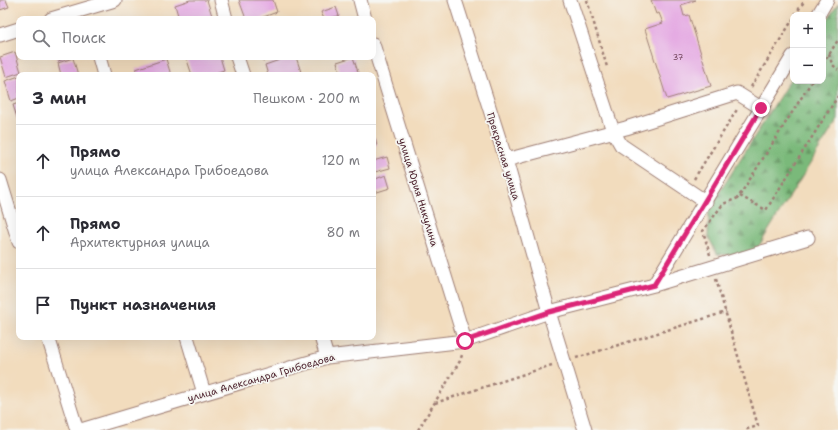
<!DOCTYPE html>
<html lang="ru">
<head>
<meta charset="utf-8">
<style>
  body { margin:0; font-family:"Shantell Sans",sans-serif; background:#f2f2f3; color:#2b2b33 }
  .controls { position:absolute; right:12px; top:12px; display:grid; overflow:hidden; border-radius:8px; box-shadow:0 4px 16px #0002 }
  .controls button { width:36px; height:36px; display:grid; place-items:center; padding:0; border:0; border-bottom:1px solid #e1e1e2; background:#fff; color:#2b2b33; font:20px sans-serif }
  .stop { position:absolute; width:12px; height:12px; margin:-9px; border:3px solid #db2777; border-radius:50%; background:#fff }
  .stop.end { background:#db2777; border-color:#fff; box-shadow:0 1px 4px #0008 }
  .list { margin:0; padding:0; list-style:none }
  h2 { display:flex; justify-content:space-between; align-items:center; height:52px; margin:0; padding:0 16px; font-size:17px }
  h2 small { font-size:13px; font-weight:400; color:#7c7c81 }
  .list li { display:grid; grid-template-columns:26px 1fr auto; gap:12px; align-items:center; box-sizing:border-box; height:72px; padding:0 16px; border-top:1px solid #e1e1e2 }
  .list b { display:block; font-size:15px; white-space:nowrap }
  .list p { margin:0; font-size:13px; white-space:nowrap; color:#7c7c81 }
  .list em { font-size:13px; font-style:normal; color:#7c7c81 }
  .icon { flex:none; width:22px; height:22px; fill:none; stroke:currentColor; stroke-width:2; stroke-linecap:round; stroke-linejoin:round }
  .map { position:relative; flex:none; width:838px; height:430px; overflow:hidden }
  .search { position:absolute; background:#fff; box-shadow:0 4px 16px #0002; left:16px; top:16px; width:360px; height:44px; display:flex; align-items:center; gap:10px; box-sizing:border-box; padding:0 14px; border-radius:8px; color:#7c7c81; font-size:15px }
  .panel { position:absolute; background:#fff; box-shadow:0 4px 16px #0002; left:16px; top:72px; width:360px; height:268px; border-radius:8px }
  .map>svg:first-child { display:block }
</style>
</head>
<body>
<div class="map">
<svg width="838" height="430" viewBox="0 0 838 430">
  <defs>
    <pattern id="forest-firs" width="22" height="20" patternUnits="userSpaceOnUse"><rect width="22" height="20" fill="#7ab97a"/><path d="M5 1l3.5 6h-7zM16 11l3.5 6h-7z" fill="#669664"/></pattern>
  </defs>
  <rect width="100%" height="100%" fill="#f6f6f2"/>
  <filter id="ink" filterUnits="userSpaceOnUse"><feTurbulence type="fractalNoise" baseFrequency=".025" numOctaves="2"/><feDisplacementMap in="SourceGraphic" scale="8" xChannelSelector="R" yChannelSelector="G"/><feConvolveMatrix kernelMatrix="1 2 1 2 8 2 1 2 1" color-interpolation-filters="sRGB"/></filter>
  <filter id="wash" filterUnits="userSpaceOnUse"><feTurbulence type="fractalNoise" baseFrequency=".012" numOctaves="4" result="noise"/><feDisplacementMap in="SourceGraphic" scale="16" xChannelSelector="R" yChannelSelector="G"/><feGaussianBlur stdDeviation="0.9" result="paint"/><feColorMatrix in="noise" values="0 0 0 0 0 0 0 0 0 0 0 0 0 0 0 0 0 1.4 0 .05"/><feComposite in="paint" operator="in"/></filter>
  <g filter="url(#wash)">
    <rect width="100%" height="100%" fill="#f2dcbd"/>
    <path fill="url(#forest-firs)" stroke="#626c52" d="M838,3v116l-86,138 -35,-3 -9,-18 1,-27 84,-134v6h30v-54z"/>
    <g id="blocks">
      <path fill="#e4a7e2" d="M0,0h6l3,7 -9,3z
        M190,0h17l6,19h-34l-4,-14z
        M239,0h34l4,12 -19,7h-12z
        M651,0h45l-15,5 3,11 5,-1 22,71 -44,13 -22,-70 18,-6 -4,-10 -3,1z
        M336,7l3,9 -15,3 -3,-7z
        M15,52l6,20 -15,5 -6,-20z
        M57,57h14l-13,4z
        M186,57h34l4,13 -15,5h-17z
        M261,57h13l-11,4z
        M288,57h8l6,18h-34l-3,-10z
        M353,57l5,15 -17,3 -4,-13z
        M73,58l5,17h-17l-3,-12z
        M166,59l5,16h-34l-1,-6z
        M19,76v22l-8,3 -6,-20z
        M19,103v21l-6,-19z
        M375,138l2,8 -4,1v-8z
        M387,157l3,11 -15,4 -2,-11z
        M386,175l4,13 -16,5 -1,-13z"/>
    </g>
  </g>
  <g filter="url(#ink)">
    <use href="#blocks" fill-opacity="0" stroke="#9e7e74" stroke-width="1"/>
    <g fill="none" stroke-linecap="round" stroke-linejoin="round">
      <g stroke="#9e7e74" stroke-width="15">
        <path id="street" d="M221,0l5,19
          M360,0l5,19
          M455,0l51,160 43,152 36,118
          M570,0l43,131 8,14 85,57
          M818,15l9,-15
          M51,19l64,-19
          M0,35l19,-6
          M373,44l92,297
          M99,57l5,18
          M237,57l6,18
          M506,160l120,-32 111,-35 24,15
          M0,180l19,62
          M654,285l154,-47
          M48,337l29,93
          M187,337l17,56
          M321,337l6,20
          M81,430l246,-73 138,-16 84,-29 105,-27 139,-229"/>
      </g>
      <path stroke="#9e7e74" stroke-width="2.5" stroke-dasharray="3 3" stroke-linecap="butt" d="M587,0l20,67
        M795,15l10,-15
        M829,54l3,10 6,6
        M823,64l15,-24
        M751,87l42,-68
        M694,179l44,-71
        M740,196l26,14 72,-114
        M710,255l-7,-24 20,-27 15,-6 74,-117
        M716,279l42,147 -14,4
        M576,358l150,-46
        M435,403l117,-38
        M418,430l42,-69 2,-6"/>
      <use href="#street" stroke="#fff" stroke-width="13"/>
    </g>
  </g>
  <g fill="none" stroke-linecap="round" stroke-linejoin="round" filter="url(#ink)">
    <path stroke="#db2777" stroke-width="5" d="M465,341l84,-29 105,-27 107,-177"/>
  </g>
  <g text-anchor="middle" stroke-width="3.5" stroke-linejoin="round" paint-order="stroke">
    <g font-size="8" fill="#704159">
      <text x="678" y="60">37</text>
    </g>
    <g font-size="10" fill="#4a1f2b" stroke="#f6f6f2">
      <text transform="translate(504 156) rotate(73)" y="4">Прекрасная улица</text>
      <text transform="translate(419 192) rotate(73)" y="4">улица Юрия Никулина</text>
      <text transform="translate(261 377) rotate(-16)" y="4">улица Александра Грибоедова</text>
    </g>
  </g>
</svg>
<div class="controls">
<button>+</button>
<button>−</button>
</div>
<div class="stop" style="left:465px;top:341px"></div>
<div class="stop end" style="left:761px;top:108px"></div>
<div class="search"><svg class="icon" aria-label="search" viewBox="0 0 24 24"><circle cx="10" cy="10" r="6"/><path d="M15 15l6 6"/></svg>Поиск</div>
<section class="panel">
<h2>3 мин<small>Пешком · 200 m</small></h2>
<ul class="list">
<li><svg class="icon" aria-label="ahead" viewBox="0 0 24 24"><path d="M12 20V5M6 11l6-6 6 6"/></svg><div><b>Прямо</b><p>улица Александра Грибоедова</p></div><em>120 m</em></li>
<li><svg class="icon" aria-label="ahead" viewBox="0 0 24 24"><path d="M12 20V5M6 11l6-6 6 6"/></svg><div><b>Прямо</b><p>Архитектурная улица</p></div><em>80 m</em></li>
<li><svg class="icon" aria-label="arrive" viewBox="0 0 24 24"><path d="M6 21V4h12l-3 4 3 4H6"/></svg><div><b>Пункт назначения</b></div></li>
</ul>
</section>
</div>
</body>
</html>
